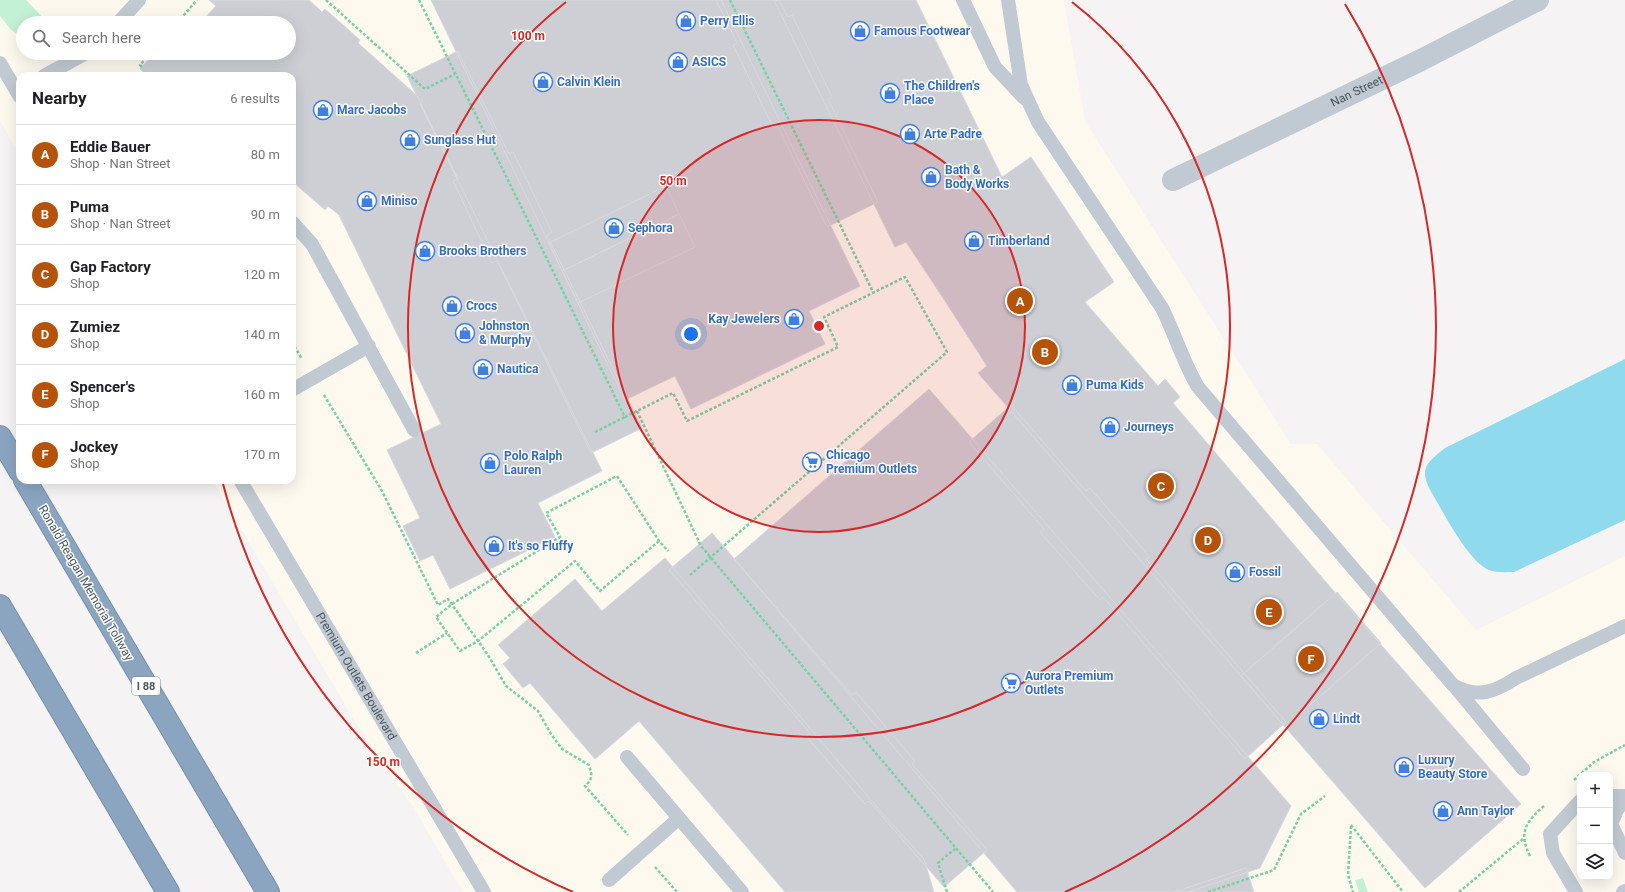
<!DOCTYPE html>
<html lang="en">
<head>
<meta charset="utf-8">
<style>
  body { margin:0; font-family:Roboto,sans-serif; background:#f2f2f2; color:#202124 }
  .controls { position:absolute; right:12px; bottom:12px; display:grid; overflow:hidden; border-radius:8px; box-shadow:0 4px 16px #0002 }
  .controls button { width:36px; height:36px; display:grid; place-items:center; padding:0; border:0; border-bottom:1px solid #e0e0e0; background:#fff; color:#202124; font:20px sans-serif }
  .you { position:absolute; left:691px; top:334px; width:14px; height:14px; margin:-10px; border:3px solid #fff; border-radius:50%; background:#1a73e8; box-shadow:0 0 0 6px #1a73e833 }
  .badge { display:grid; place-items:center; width:26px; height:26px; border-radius:50%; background:#b45309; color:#fff; font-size:13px; font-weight:700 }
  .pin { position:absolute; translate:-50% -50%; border:2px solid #fff; box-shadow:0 1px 4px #0006 }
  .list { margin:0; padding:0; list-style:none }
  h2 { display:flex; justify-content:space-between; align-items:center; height:52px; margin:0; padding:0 16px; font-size:17px }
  h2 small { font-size:13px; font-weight:400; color:#757577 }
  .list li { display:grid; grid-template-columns:26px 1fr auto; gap:12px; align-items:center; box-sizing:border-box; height:60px; padding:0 16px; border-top:1px solid #e0e0e0 }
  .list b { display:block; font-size:15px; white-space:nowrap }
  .list p { margin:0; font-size:13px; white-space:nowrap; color:#757577 }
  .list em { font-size:13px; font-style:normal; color:#757577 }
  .icon { flex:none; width:22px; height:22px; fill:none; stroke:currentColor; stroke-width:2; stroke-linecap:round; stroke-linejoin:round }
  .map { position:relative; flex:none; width:1625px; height:892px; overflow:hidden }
  .search { position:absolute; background:#fff; box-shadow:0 4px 16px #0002; left:16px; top:16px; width:280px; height:44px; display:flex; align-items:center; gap:10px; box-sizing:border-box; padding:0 14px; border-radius:22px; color:#757577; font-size:15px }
  .panel { position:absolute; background:#fff; box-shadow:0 4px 16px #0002; left:16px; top:72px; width:280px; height:412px; border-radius:12px }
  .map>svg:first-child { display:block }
</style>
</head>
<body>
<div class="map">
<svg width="1625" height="892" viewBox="0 0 1625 892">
  <rect width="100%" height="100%" fill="#f5f3f3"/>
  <path fill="#fdf9ef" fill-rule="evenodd" d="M0,0h1064l21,121 206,323h26l159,186 149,-74v336h-1162l-51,-87 -26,-35 -33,-52 -141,-238h80v-404h-272v79l-20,-34zM23,23h266v30h-266zM1580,775h30v102h-30z"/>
  <path fill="#c3f1d5" d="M0,0h26l22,23h-25v15l-13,-9 -10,-13z
    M1363,878l5,14h-9l-4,-12z"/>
  <path fill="#90daee" d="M1625,359v161l-111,52c-9,0 -17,1 -25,-2 -21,-8 -48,-62 -60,-82 -10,-21 0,-27 16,-40z"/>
  <path fill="#cdcfd5" stroke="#d7d9de" d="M209,0h100l13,12 3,-3 35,31 -2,3 65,58 -3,3 182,367 -64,32 17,34 -105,52 -17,-34 -13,6 -17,-35 17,-8 -33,-68 54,-26 -102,-209 -11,-9 -3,4 -33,-29v-105h-144l-8,-7 14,-16h135v-30h-89l16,-17z
    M431,0h290l139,286 -51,25 16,33 -134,65 -16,-33 -50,24z
    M716,0h63l9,17 4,-2 40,82 -4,2 50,103 -51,25 -51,-104 -4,2 -39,-80 4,-2z
    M774,0h142l86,177 29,-20 83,125 -29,20 73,84 7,-7 15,18 -7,6 152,178 196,223 -96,84 -447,-515 9,-7 -40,-62 -41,-62 -11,5z
    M458,51l51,103 4,-2 39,80 -5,3 95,193 -51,25 -94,-192 -5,2 -39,-82 5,-2 -51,-103z
    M666,186l13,28 -117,57 -13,-28z
    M679,214l16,33 -117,56 -16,-32z
    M929,389l362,417 -31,62 -72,24h-171l-283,-333z
    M1011,405l75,86 4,-3 60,69 -4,2 140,163 -41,37 -142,-162 -3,3 -60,-68 4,-3 -75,-87z
    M712,533l140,162 4,-3 59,69 -3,3 75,86 -43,37 -75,-86 -4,3 -59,-68 4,-3 -141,-163z
    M665,558l218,256 41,45 10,33h-149l-146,-171 -44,38 -65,-76 -7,5 -20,-24 7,-6 -12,-13 77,-66 27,32z
    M1337,592l44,51 -96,84 -44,-51z
    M1246,868l8,24h-80z"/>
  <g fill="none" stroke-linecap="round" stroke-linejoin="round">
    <g stroke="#7690ad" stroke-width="24">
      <path id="highway" d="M0,437l20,34
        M25,480l243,412
        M0,606l168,286"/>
    </g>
    <path stroke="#7ad0a6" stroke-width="2.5" stroke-dasharray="3 2" stroke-linecap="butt" d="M326,0l99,89 30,-15
      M419,0l206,417 48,-24 14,28 151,-74 -14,-30 81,-40 42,75 -258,224
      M730,0l143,292
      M177,23l20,-23
      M142,67l-2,-2 11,-12
      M292,342l10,17
      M324,395l58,96 56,114 10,-6 40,56 18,31 32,25 13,23 11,15 27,16c3,10 4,14 -4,21l43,49
      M637,411l64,135 292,346
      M595,432l30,-15
      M659,541l-59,50 -25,-30 -97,80 -18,10 -24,-34 16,-13 108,-67 -14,-24 71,-37 42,65 9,10
      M416,653l31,-20
      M1574,780l20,-18 31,-17
      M1351,825l52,67
      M1351,826l-3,49 5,17
      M1530,856c-12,-24 -4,-34 14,-50
      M655,867l22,25
      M947,892l-9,-29 18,-15
      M1208,892l66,-22 27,-56 24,-18
      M1459,892l65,-54"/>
    <g stroke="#c1cad2" stroke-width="14">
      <path d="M963,0l32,67 29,31"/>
      <path d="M1008,0l13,85 17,37 124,186c13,26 21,54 36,79l255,298c24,14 42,7 63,-7l109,-52"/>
      <path d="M118,23l21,-23"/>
      <path d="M0,63l20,34"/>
      <path d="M44,76l42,-23"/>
      <path d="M292,222l20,22 102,186"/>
      <path d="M292,390l77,-44"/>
      <path id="s1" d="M240,480l244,412"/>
      <path d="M1456,688l67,81"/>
      <path d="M627,757l115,135"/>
      <path d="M1610,796h15"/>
      <path d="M1625,799l-8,11 -6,14 14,29"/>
      <path d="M609,880l69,-61"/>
      <path d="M1576,892l-23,-39 -3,-19 30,-33"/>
      <path d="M1623,892l2,-1"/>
    </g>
    <path stroke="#c1cad2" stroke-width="22" id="s2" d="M1173,180l248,-120 117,-60"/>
    <use href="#highway" stroke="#8ba5c1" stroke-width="22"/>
  </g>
  <circle cx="819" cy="326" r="206" fill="#d62828" fill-opacity=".12"/>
  <g fill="none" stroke="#d62828" stroke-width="2">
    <circle cx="819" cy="326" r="206"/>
    <path d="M1072 2A411 411 0 1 1 566 2"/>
    <path d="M573 892A617 617 0 0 1 222 480M1345 4A617 617 0 0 1 1065 892"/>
  </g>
  <defs>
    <g id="shop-ring" transform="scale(1)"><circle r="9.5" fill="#fff" stroke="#3f7fe0" stroke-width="1.5"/><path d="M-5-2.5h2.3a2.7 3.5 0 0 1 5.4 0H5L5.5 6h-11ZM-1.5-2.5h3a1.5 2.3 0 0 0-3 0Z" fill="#3f7fe0"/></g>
    <g id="supermarket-ring" transform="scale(1)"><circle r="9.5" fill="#fff" stroke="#3f7fe0" stroke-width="1.5"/><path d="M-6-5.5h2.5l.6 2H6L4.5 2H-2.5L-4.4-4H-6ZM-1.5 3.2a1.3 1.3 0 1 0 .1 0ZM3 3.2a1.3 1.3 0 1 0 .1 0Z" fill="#3f7fe0"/></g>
  </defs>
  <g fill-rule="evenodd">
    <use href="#shop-ring" x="686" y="21"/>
    <use href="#shop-ring" x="860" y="31"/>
    <use href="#shop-ring" x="678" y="62"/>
    <use href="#shop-ring" x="543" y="82"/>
    <use href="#shop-ring" x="890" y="93"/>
    <use href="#shop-ring" x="323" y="110"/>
    <use href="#shop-ring" x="910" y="134"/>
    <use href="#shop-ring" x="410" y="140"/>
    <use href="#shop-ring" x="931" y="177"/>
    <use href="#shop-ring" x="367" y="201"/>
    <use href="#shop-ring" x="614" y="228"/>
    <use href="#shop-ring" x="974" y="241"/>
    <use href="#shop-ring" x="425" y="251"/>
    <use href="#shop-ring" x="452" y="306"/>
    <use href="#shop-ring" x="794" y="319"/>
    <use href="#shop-ring" x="465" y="333"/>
    <use href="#shop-ring" x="483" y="369"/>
    <use href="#shop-ring" x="1072" y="385"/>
    <use href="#shop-ring" x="1110" y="427"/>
    <use href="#supermarket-ring" x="812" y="462"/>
    <use href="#shop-ring" x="490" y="463"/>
    <use href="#shop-ring" x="494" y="546"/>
    <use href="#shop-ring" x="1235" y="572"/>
    <use href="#supermarket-ring" x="1011" y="683"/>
    <use href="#shop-ring" x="1319" y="719"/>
    <use href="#shop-ring" x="1404" y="767"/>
    <use href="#shop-ring" x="1443" y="811"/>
  </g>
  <g text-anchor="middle" stroke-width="3" stroke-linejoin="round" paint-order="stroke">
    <rect fill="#fff" stroke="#808990" stroke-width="1" x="132" y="677" width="28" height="18" rx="3"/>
    <g font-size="11" font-weight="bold" fill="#4a5661">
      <text x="146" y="690">I 88</text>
    </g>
    <g font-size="12" font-weight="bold" fill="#366cbe" stroke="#fff" text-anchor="start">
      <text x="700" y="25">Perry Ellis</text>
      <text x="874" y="35">Famous Footwear</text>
      <text x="692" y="66">ASICS</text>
      <text x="557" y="86">Calvin Klein</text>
      <text x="904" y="90">The Children's<tspan x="904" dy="14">Place</tspan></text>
      <text x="337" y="114">Marc Jacobs</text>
      <text x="924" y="138">Arte Padre</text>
      <text x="424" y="144">Sunglass Hut</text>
      <text x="945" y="174">Bath &amp;<tspan x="945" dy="14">Body Works</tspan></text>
      <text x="381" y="205">Miniso</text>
      <text x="628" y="232">Sephora</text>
      <text x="988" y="245">Timberland</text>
      <text x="439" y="255">Brooks Brothers</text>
      <text x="466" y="310">Crocs</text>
      <text x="780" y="323" text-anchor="end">Kay Jewelers</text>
      <text x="479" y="330">Johnston<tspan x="479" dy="14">&amp; Murphy</tspan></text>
      <text x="497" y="373">Nautica</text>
      <text x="1086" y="389">Puma Kids</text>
      <text x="1124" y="431">Journeys</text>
      <text x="826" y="459">Chicago<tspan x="826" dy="14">Premium Outlets</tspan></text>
      <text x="504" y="460">Polo Ralph<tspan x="504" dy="14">Lauren</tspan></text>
      <text x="508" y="550">It's so Fluffy</text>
      <text x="1249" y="576">Fossil</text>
      <text x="1025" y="680">Aurora Premium<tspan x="1025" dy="14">Outlets</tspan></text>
      <text x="1333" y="723">Lindt</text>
      <text x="1418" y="764">Luxury<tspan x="1418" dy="14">Beauty Store</tspan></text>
      <text x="1457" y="815">Ann Taylor</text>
    </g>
    <g font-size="12" fill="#4a5661" stroke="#fff">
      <text dy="4" stroke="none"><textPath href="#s2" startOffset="204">Nan Street</textPath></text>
      <text transform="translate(86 583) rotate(60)" y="4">Ronald Reagan Memorial Tollway</text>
      <text dy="4" stroke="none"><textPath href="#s1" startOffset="228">Premium Outlets Boulevard</textPath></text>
    </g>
  </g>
  <circle cx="819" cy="326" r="6" fill="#d62828" stroke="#fff" stroke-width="2"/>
  <g font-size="12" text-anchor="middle" font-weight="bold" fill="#d62828" stroke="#fff" stroke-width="3" stroke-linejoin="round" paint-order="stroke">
    <text x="528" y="40">100 m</text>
    <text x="673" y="185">50 m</text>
    <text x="383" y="766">150 m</text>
  </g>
</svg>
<div class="controls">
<button>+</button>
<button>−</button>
<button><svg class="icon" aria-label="layers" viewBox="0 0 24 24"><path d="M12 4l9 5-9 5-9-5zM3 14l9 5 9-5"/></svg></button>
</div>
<div class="you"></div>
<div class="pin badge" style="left:1020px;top:301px">A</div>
<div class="pin badge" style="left:1045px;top:352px">B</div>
<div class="pin badge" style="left:1161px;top:486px">C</div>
<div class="pin badge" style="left:1208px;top:540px">D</div>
<div class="pin badge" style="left:1269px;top:612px">E</div>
<div class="pin badge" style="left:1311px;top:659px">F</div>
<div class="search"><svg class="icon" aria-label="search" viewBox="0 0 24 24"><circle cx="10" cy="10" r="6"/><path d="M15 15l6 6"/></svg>Search here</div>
<section class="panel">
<h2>Nearby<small>6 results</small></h2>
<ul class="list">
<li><span class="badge">A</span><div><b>Eddie Bauer</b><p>Shop · Nan Street</p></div><em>80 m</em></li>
<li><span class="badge">B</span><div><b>Puma</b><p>Shop · Nan Street</p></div><em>90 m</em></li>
<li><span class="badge">C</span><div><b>Gap Factory</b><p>Shop</p></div><em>120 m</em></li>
<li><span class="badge">D</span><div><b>Zumiez</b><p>Shop</p></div><em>140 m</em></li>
<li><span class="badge">E</span><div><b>Spencer's</b><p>Shop</p></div><em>160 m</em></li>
<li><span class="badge">F</span><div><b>Jockey</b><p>Shop</p></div><em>170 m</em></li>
</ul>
</section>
</div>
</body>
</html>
